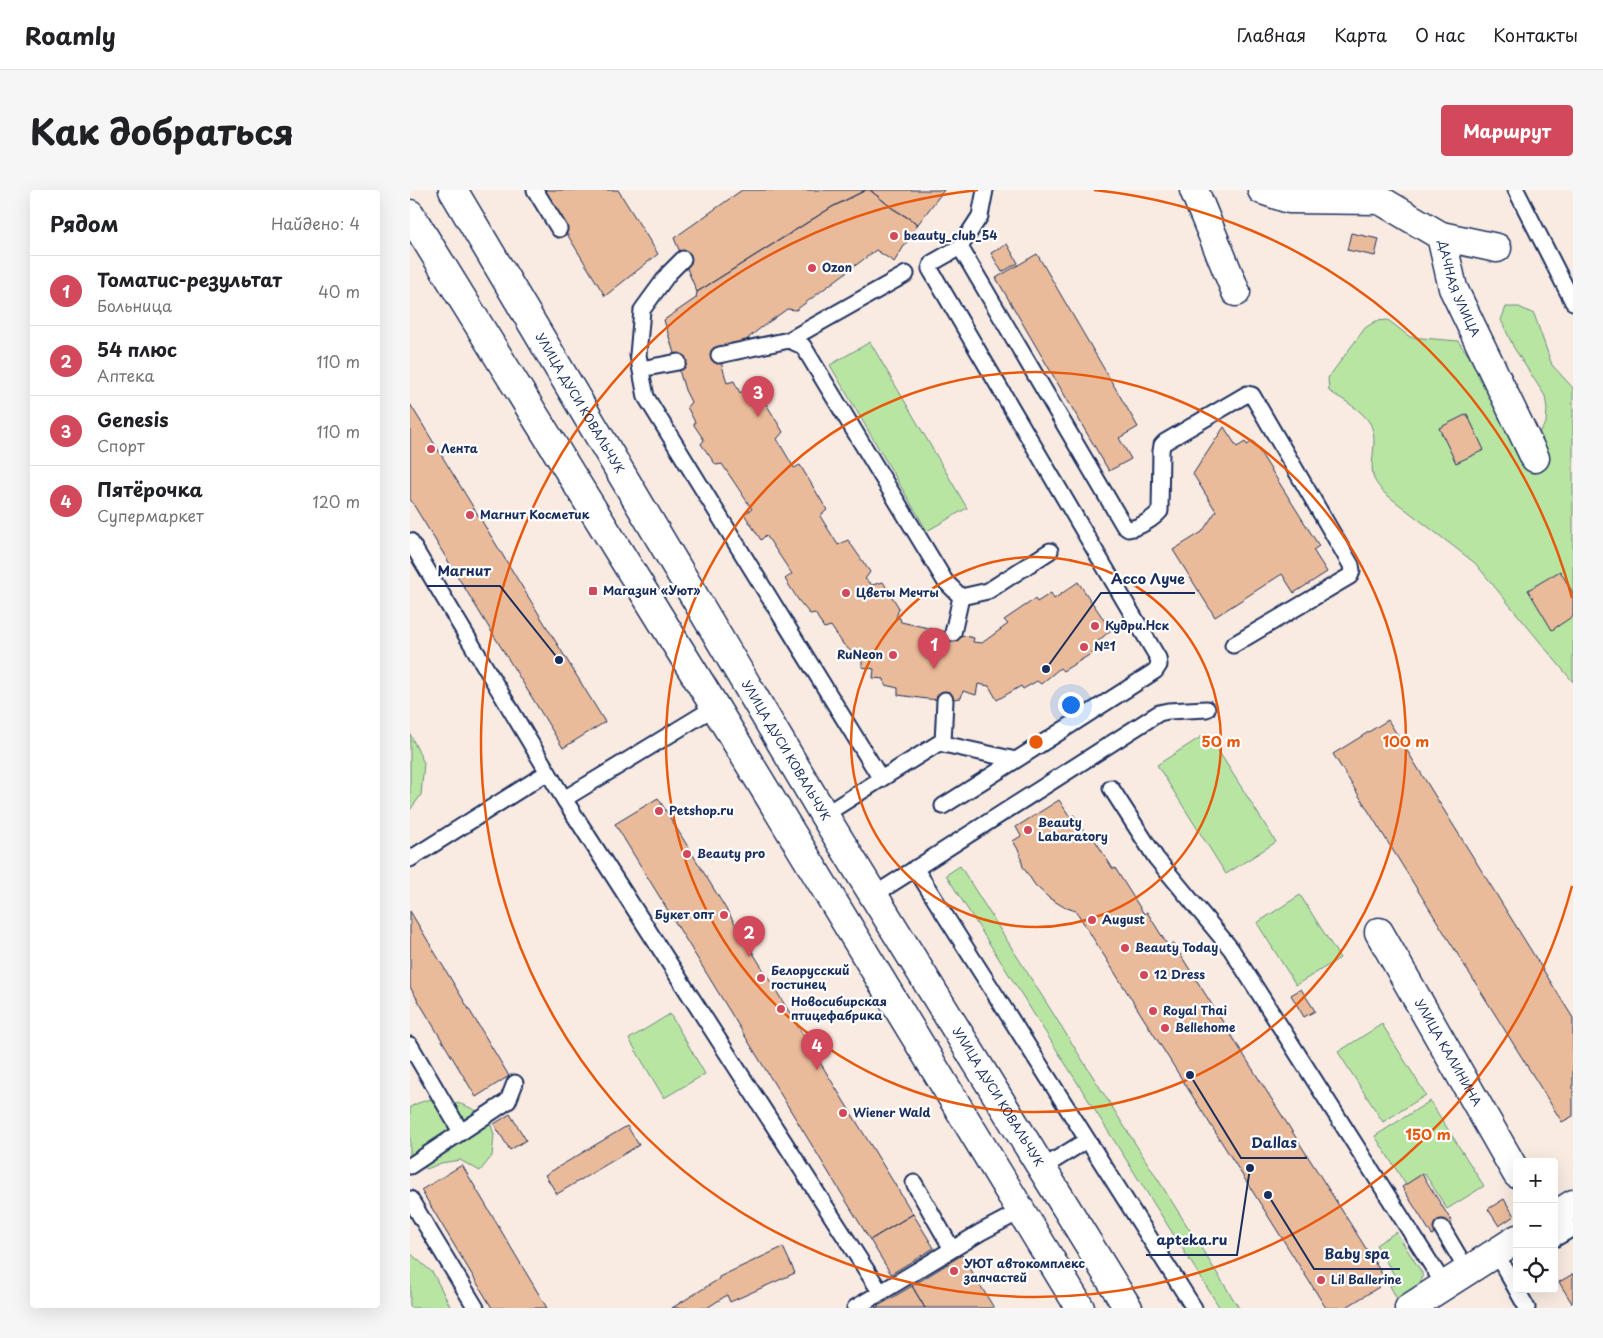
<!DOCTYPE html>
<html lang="ru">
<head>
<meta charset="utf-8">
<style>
  body { margin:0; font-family:"Playpen Sans",sans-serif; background:#f6f6f6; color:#202124 }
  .controls { position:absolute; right:15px; bottom:15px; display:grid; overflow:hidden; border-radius:5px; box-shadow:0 5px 20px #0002 }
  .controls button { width:45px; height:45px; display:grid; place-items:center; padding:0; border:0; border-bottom:1px solid #e0e0e0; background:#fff; color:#202124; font:25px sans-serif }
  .you { position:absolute; left:660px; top:514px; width:18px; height:18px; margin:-12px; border:4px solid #fff; border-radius:50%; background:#1a73e8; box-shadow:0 0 0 8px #1a73e833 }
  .badge { display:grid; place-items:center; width:32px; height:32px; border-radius:50%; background:#d1495b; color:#fff; font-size:16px; font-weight:700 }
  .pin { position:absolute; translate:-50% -41px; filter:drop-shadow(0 1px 2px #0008) }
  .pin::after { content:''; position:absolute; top:26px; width:18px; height:15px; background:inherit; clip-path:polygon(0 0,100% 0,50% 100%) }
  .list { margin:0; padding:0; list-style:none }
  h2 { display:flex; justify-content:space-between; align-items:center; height:65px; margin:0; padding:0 20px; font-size:21px }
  h2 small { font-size:16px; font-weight:400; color:#757577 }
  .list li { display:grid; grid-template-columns:32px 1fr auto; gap:15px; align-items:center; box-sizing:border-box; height:70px; padding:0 20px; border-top:1px solid #e0e0e0 }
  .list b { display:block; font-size:19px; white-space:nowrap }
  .list p { margin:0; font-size:16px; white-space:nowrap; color:#757577 }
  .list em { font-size:16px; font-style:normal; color:#757577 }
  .icon { flex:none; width:28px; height:28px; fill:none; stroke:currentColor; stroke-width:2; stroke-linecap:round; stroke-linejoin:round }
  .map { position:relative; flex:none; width:1163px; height:1118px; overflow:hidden; border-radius:5px }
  header { display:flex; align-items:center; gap:30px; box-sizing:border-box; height:70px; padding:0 25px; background:#fff; border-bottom:1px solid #e0e0e0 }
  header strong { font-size:24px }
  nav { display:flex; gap:28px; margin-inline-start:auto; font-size:18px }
  .intro { display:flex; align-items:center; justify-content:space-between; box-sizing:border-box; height:120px; padding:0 30px }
  h1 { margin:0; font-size:35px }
  .button { padding:12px 22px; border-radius:5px; background:#d1495b; color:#fff; font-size:18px; font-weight:700 }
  main { display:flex; gap:30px; padding:0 30px }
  aside { flex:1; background:#fff; border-radius:5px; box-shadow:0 5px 20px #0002 }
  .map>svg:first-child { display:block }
</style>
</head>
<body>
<header>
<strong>Roamly</strong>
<nav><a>Главная</a><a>Карта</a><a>О нас</a><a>Контакты</a></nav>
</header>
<div class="intro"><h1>Как добраться</h1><a class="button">Маршрут</a></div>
<main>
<aside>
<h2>Рядом<small>Найдено: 4</small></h2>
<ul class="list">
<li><span class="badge">1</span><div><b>Томатис-результат</b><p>Больница</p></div><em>40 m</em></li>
<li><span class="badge">2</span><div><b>54 плюс</b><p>Аптека</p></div><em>110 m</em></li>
<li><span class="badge">3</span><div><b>Genesis</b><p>Спорт</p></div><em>110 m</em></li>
<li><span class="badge">4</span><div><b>Пятёрочка</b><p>Супермаркет</p></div><em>120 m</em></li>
</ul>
</aside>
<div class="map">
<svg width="1163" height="1118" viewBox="0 0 1163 1118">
  <rect width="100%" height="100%" fill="#f9ebe1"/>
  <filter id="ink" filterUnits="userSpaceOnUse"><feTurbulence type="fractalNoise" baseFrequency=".02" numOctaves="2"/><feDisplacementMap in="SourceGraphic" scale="10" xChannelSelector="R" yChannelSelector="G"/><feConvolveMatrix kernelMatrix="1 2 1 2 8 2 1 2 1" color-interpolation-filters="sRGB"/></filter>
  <g filter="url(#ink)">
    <path fill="#b9e5a2" stroke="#6a8a80" d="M1096,117h13l15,7 18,51 21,23v294l-98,-119 -92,-71c-3,-4 -7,-9 -9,-13 -6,-17 5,-37 -3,-54 -8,-15 -28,-25 -42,-34l-1,-13 37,-50 11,-7 12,-1 22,17 48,4 77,106 3,-13 8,-11 1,-14 -2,-13 -31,-48 -13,-28z
      M460,152l97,166 -40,23 -97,-166z
      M797,543l69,109 -50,32 -69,-109z
      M0,544l14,29 -3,32 -11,15z
      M550,676l279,442h-19l-274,-433z
      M890,705l40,63 -44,27 -39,-62z
      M260,824l35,60 -41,24 -35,-59z
      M972,834l44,71 -43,27 -45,-70z
      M21,909c27,3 35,5 58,19l5,17 -2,21 -12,15 -20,-11 -19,3 -14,6 -17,-9v-53l8,-4z
      M1020,911l54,85 -37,23 -22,-35 -19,11 -31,-49z
      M986,1042l26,41c2,13 -15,19 -25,26l-7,-13 8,-5 -22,-36z
      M0,1063l23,20 18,35h-41z"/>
    <path fill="#eabb9a" stroke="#1b2f5e" d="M130,0h78l40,64 -53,42z
      M332,0h124l-34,17 -135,85 -23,-54z
      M456,0h4l22,18 26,16 -24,38 -18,-12 -80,60 -9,-1 -29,21 -13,11 -25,6 -1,8 8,28 7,-2 6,12 5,-4 9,12 8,-4 21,35 -6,7 17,29 6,-3 27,45 -7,6 18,29 10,-5 22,32 -5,7 7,6 11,-3 16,26 -3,10h4l1,4 73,16 -1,4 9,1 26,-19 -4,-4 31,-21 2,3 14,-9 3,6 24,-17 33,48 -15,13 3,6 -36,22 -3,-3 -19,16 -4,-3 -14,8 -2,-3 -24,14 -8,-14 -11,-2 -2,11 -13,-4 -2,7 -16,2 -18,-1 -29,-4v-7l-13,-3 -1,-6 -11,-1 1,-9 -12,-2v-6l-19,-17 -12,-18 -7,2 -9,-15 -5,1 -11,-13 -14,-22 7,-5 -26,-39 -5,5 -17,-26 8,-5 -30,-45 -6,1 -15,-21 3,-4 -10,-15 1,-3 -8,-15 4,-5 -6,-12 -21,-70 32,-22 1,-6 135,-85z
      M460,0h74l-26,34 -26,-16z
      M941,43l28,6 -4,17 -28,-6z
      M597,54l11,19 -16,9 -11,-19z
      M627,64l101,173 -19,11 12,21 -22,12 -113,-193z
      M0,214l195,318 -42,26 -153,-249z
      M1057,224l17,36 -28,13 -17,-35z
      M814,237l13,20 8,-5 2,3 6,-4 66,105 -6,4 14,22 -33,21 -12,-19 -67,43 -42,-67 29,-18 14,-21 -23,-37z
      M1150,381l13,22v23l-21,14 -24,-40z
      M978,530l185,298v98l-11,6 -229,-368z
      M248,608l255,416 -43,26 -255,-416z
      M649,610l11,17 4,-2 15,25 4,-3 20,32 2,-1 29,46 3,-2 21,34 5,-3 211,334 -8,5 3,5 -34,21h-19l-250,-397 -12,-4 -15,-9 -14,-13 -12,-18 -4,-16 -6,-10 8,-5 -5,-9z
      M0,721l99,165 -33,21 -66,-110z
      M891,799l14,22 -11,6 -13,-22z
      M100,924l16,26 -16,10 -16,-26z
      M217,936l12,19 -82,49 -12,-19z
      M52,975l85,143h-55l-71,-118z
      M1012,984l30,48 -20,13 -30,-48z
      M1094,1009l10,17 -15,10 -11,-17z
      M503,1024l21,34 -43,26 -21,-34z
      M373,1057l12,26 -65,29 -3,-7 -20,13h-35l47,-29v-2z
      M552,1065l32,53h-69l-13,-22z
      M1163,1084v31l-14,-23z
      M502,1096l13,22h-50z"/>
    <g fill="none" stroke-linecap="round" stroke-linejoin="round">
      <g stroke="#1b2f5e" stroke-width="19">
        <path id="service" d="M125,0l24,39
          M1106,0l57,112
          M550,57l20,-31 5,-26
          M273,69l-14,14 -27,37 -4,45 8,42 235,382 -57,36
          M379,150l14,6 142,235 16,16 27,-6 62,-40
          M309,165l70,-15 117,-66
          M231,179l37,-7
          M0,351l154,258 317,494
          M543,443l8,-36
          M533,553l2,-43
          M471,589l58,-36 77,17 139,-89 4,-6 -1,-7 -228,-389 2,-6 28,-16 164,279 4,3c11,-1 25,-10 32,-18l1,-60 1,-6 3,-3 82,-48 5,1 99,170 1,6 -2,5 -117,69
          M701,598l45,70 75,91 214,337
          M154,609l151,-92
          M533,616l73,-46
          M0,669l138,-87
          M505,678l279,440
          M464,705l285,-182 9,-2 39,-2
          M0,855l51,87
          M0,976l98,-65 7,-18
          M632,978l45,-28
          M504,993l38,66
          M0,1009l66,109
          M1032,1038l26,44
          M1144,1049l19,-11
          M1086,1063l31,55
          M445,1118l126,-76 40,-21"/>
      </g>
      <g stroke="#1b2f5e" stroke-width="31">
        <g id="minor">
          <path d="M784,0l42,102"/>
          <path id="s1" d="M852,0l27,9 91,1 61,36 12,52 82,170"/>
          <path d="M1031,46l56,12"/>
          <path id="s2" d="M969,742l138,242"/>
          <path d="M1144,1026l19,-12"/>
          <path d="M999,1118l108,-69"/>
        </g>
      </g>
      <g stroke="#1b2f5e" stroke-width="31">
        <g id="primary">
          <path id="s3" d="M43,0l371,625 304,493"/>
          <path d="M0,24l305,493 365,601"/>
        </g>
      </g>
      <use href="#service" stroke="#fff" stroke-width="15"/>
      <use href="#minor" stroke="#fff" stroke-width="28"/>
      <use href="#primary" stroke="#fff" stroke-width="28"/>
    </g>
  </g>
  <g fill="none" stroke="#e8590c" stroke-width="2.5">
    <circle cx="626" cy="552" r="185"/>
    <circle cx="626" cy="552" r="370"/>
    <path d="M1162 696A555 555 0 1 1 568 0M684 0A555 555 0 0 1 1162 408"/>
  </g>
  <g fill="#d1495b" stroke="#fff" stroke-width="2">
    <circle cx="484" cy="46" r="5"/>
    <circle cx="402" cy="78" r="5"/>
    <circle cx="21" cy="259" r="5"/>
    <circle cx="60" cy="325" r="5"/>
    <rect x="178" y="396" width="10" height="10" rx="2.5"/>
    <circle cx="436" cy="403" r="5"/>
    <circle cx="685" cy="436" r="5"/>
    <circle cx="674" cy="457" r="5"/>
    <circle cx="483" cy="465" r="5"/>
    <circle cx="249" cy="621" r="5"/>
    <circle cx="618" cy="640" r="5"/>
    <circle cx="277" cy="664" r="5"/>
    <circle cx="314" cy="725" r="5"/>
    <circle cx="682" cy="730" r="5"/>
    <circle cx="715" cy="758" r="5"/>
    <circle cx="734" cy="785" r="5"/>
    <circle cx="351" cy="788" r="5"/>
    <circle cx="371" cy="819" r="5"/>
    <circle cx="743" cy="821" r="5"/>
    <circle cx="755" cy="838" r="5"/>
    <circle cx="433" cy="923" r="5"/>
    <circle cx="544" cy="1081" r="5"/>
    <circle cx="911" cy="1090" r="5"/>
  </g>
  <g text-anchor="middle" stroke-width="4.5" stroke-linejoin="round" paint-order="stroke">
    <g font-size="12" font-weight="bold" fill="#1b2f5e" stroke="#fff" text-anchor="start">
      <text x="494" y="50">beauty_club_54</text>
      <text x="412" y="82">Ozon</text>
      <text x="31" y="263">Лента</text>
      <text x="70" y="329">Магнит Косметик</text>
      <text x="193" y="405">Магазин «Уют»</text>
      <text x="446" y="407">Цветы Мечты</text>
      <text x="695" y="440">Кудри.Нск</text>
      <text x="684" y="461">№1</text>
      <text x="473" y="469" text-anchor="end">RuNeon</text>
      <text x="259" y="625">Petshop.ru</text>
      <text x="628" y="637">Beauty<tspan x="628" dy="14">Labaratory</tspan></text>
      <text x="287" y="668">Beauty pro</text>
      <text x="304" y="729" text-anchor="end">Букет опт</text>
      <text x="692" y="734">August</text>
      <text x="725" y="762">Beauty Today</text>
      <text x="361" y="785">Белорусский<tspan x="361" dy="14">гостинец</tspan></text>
      <text x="744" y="789">12 Dress</text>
      <text x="381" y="816">Новосибирская<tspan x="381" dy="14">птицефабрика</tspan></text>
      <text x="753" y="825">Royal Thai</text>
      <text x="765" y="842">Bellehome</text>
      <text x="443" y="927">Wiener Wald</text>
      <text x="554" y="1078">УЮТ автокомплекс<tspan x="554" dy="14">запчастей</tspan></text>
      <text x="921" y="1094">Lil Ballerine</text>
    </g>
    <g font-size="12" fill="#1b2f5e" stroke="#fff">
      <text dy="4" stroke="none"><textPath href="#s1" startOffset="246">ДАЧНАЯ УЛИЦА</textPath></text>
      <text dy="4" stroke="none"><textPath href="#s3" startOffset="248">УЛИЦА ДУСИ КОВАЛЬЧУК</textPath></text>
      <text dy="4" stroke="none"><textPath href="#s3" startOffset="652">УЛИЦА ДУСИ КОВАЛЬЧУК</textPath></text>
      <text dy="4" stroke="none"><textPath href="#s2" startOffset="139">УЛИЦА КАЛИНИНА</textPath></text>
      <text dy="4" stroke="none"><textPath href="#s3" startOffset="1058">УЛИЦА ДУСИ КОВАЛЬЧУК</textPath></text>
    </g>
  </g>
  <circle cx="626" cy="552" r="8" fill="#e8590c" stroke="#fff" stroke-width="2.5"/>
  <g font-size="15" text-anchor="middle" font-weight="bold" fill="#e8590c" stroke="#fff" stroke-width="4.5" stroke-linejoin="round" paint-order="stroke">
    <text x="811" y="557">50 m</text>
    <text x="996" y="557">100 m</text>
    <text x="1018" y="950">150 m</text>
  </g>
  <path fill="none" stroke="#1b2f5e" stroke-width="2" d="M149 470L90 396H17M636 479L691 403H785M780 885L831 968H897M840 978L827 1065H736M858 1005L904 1079H990"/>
  <g fill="#1b2f5e" stroke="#fff" stroke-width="2">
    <circle cx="149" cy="470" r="5"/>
    <circle cx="636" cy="479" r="5"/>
    <circle cx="780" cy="885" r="5"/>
    <circle cx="840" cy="978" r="5"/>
    <circle cx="858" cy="1005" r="5"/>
  </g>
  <g font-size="14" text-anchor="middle" font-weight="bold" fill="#1b2f5e" stroke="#fff" stroke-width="4.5" stroke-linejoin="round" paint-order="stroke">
    <text x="54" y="386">Магнит</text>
    <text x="738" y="394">Ассо Луче</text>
    <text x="864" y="958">Dallas</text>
    <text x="782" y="1055">apteka.ru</text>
    <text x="947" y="1069">Baby spa</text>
  </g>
</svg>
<div class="controls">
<button>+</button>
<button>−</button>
<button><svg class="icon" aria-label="locate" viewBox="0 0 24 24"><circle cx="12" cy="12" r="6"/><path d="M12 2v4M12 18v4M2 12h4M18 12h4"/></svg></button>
</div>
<div class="you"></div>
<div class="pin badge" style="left:524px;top:479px">1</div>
<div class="pin badge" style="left:339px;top:767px">2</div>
<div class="pin badge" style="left:348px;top:227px">3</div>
<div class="pin badge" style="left:407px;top:880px">4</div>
</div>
</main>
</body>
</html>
